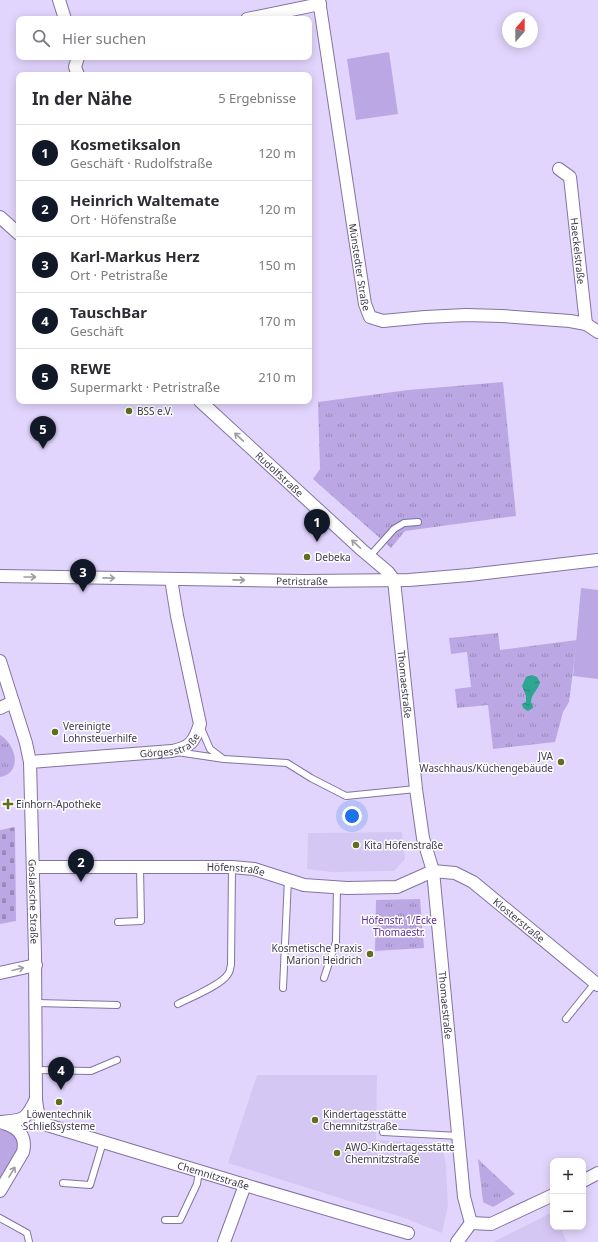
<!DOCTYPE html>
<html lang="de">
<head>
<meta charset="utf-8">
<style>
  body { margin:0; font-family:"Noto Sans",sans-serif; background:#f2f2f3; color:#2b2b33 }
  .controls { position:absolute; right:12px; bottom:12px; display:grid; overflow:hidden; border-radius:8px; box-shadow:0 2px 10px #0003 }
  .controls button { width:36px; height:36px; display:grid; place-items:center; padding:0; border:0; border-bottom:1px solid #e1e1e2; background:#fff; color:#2b2b33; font:20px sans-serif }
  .compass { position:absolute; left:502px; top:12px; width:36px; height:36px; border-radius:50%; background:#fff; box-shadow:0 2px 10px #0003; rotate:21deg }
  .you { position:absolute; left:352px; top:816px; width:14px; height:14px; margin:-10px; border:3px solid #fff; border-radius:50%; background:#1a73e8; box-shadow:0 0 0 6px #1a73e833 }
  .badge { display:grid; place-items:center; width:26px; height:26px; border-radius:50%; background:#111827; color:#fff; font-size:13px; font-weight:700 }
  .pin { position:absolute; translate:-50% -33px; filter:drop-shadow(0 1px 2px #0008) }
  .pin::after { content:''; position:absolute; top:21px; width:14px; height:12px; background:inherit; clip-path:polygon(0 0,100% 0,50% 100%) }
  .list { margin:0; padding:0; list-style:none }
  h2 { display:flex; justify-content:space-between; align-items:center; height:52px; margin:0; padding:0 16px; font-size:17px }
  h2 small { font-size:13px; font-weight:400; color:#7c7c81 }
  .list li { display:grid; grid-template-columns:26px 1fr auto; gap:12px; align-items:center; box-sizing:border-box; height:56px; padding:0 16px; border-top:1px solid #e1e1e2 }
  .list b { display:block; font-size:15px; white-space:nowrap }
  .list p { margin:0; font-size:13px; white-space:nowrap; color:#7c7c81 }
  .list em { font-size:13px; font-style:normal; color:#7c7c81 }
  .icon { flex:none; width:22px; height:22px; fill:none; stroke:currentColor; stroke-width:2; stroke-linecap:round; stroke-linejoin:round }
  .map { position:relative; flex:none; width:598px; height:1242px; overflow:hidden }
  .search { position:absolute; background:#fff; box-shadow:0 2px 10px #0003; left:16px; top:16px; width:296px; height:44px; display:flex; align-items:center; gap:10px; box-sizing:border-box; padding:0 14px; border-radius:8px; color:#7c7c81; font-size:15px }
  .panel { position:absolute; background:#fff; box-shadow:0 2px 10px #0003; left:16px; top:72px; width:296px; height:332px; border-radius:8px }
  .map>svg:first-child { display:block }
</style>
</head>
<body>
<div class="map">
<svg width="598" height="1242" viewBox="0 0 598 1242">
  <defs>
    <pattern id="cemetery-stones" width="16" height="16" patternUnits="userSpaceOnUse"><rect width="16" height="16" fill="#bba7e3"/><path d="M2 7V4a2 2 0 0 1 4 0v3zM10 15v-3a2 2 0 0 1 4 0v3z" fill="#9989ba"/></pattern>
    <pattern id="park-tufts" width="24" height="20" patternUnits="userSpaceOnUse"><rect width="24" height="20" fill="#bba7e3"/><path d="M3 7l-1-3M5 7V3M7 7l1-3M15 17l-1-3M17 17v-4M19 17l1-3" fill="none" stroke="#9989ba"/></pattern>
    <pattern id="water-ripples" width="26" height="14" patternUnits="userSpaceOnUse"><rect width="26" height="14" fill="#2ea692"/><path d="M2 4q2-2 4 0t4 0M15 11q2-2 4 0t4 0" fill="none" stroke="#298879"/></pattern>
  </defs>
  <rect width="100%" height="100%" fill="#e2d5fd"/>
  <path fill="#d5c7f3" d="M402,832l3,27 -11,12 -62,1 -25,-3 1,-36z
    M257,1075h120l-1,65 66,4 4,22 2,39 -6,28 -38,-15 -176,-55z
    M553,1212v15h7l7,15h-74z"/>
  <path fill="#bba7e3" d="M389,52l9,62 -42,6 -9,-61z
    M581,588l17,2v89l-25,-3z
    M0,1130c5,0 8,1 12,4 3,2 6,6 7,10 2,9 -14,31 -19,40z"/>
  <path fill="url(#cemetery-stones)" d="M15,827l1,94 -16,3v-94z"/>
  <path fill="url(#park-tufts)" d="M503,382l13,134 -111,15 -14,17 -78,-69 7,-10 -2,-67 90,-12z
    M498,633l2,17 77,-10 -8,62 -6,10 -8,30 -62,7 -5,-44 -31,3 -2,-19 16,-2 -4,-35 -16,2 -2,-16z
    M0,735c16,9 23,38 0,42z
    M420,899l4,49 -49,3 1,-51z
    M478,1159l37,35 -22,13 -10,-5z"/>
  <path fill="url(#water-ripples)" d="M532,675l5,2 3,5c-1,7 -9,12 -9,20 1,2 2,4 2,6l-5,3 -5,-3 -1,-4 4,-2v-6l-4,-10 4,-9z"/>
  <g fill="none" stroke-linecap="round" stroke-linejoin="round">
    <g stroke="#8273a0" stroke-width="8">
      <path id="lane" d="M369,557l25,-28 10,-6 14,-1
        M201,728l9,21 12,9
        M177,752l47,7 63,4 24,15 35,18 70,-7
        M118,922l23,-1 -1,-54
        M324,978l12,-36 1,-55
        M283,988l5,-109
        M36,1003l81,2
        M178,1004c11,-6 44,-19 50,-30 2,-2 2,-6 3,-9l1,-98
        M566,1019l29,-36
        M36,1070l55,1 26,-11
        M383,1132l76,4
        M63,1183l27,2 13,-43
        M0,1218l27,15 2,9
        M165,1220h15l17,-36 2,-13"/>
    </g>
    <g stroke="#8273a0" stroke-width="14">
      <g id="street">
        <path d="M59,0l6,19"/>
        <path id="s1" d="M319,0l46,304 5,13 13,4 42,-4 41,-2 36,1 68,5 16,3 12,8"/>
        <path d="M247,19l73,-15"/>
        <path d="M78,75l-3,-8 3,-10"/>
        <path id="s2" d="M559,169l11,8 16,147"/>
        <path d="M0,217l19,17"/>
        <path id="s3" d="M200,401l162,149 26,22 6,8 22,209 7,49 10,33 31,326 7,26"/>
        <path id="s4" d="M0,576l305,5 104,-1 60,-5 129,-15"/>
        <path id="s5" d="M0,661l26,82 4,19 5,192 1,145c-10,22 -13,21 -36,23"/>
        <path d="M0,708l13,-6"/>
        <path id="s6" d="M30,762l142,-11c19,-4 22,-9 28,-27l-23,-108 -6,-37"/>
        <path id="s7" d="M34,867h198l22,2 50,16 43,3 50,-1 36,-16"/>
        <path id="s8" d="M433,871l22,2 18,9 125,103"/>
        <path d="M0,973l36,-8"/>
        <path id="s9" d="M36,1099c1,11 2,19 11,26l198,60 163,48"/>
        <path d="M583,1181l15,-8"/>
        <path d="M0,1191l23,-39c4,-16 -5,-25 -20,-29"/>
        <path d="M471,1223l20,1 62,-29"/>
        <path d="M224,1242l21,-57"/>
        <path d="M457,1242l14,-19"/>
      </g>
    </g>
    <use href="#lane" stroke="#fff" stroke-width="6"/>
    <use href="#street" stroke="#fff" stroke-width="12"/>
  </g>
  <defs><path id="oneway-shaft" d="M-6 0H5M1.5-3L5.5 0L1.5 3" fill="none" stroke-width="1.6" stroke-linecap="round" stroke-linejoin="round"/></defs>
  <g stroke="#9f9ca6">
    <use href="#oneway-shaft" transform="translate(239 437) rotate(-137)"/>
    <use href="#oneway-shaft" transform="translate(356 544) rotate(-137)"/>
    <use href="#oneway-shaft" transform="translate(30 577)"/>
    <use href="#oneway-shaft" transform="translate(109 578) rotate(1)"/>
    <use href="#oneway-shaft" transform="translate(239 580) rotate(1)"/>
    <use href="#oneway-shaft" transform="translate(18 969) rotate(-14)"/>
    <use href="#oneway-shaft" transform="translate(12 1172) rotate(-59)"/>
  </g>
  <g fill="#5f6f1b" stroke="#fefefe" stroke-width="1.5">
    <circle cx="129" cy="411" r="4"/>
    <circle cx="307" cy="557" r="4"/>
    <circle cx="55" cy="732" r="4"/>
    <circle cx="561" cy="762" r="4"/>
    <path d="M6 798h4v4h4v4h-4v4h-4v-4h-4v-4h4z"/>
    <circle cx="356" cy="845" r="4"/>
    <circle cx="370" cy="954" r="4"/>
    <circle cx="59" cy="1102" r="4"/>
    <circle cx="315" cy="1120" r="4"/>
    <circle cx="337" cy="1153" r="4"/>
  </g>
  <g text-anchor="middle" stroke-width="3" stroke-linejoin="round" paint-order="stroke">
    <g font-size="10" fill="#3f394d" stroke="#fefefe">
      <text dy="4" stroke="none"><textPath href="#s2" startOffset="88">Haeckelstraße</textPath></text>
      <text dy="4" stroke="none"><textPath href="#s1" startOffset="270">Münstedter Straße</textPath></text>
      <text dy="4" stroke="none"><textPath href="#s3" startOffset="108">Rudolfstraße</textPath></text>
      <text dy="4" stroke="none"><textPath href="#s4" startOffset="302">Petristraße</textPath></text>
      <text dy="4" stroke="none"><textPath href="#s3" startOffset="369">Thomaestraße</textPath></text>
      <text dy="4" stroke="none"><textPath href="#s6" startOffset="142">Görgesstraße</textPath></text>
      <text dy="4" stroke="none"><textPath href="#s7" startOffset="202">Höfenstraße</textPath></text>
      <text dy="4" stroke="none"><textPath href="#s5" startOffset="245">Goslarsche Straße</textPath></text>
      <text dy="4" stroke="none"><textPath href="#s8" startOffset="102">Klosterstraße</textPath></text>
      <text dy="4" stroke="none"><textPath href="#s3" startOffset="693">Thomaestraße</textPath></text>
      <text dy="4" stroke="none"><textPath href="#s9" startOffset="203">Chemnitzstraße</textPath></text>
    </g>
    <g font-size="10" fill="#3f394d" stroke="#fefefe" text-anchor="start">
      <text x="137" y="415">BSS e.V.</text>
      <text x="315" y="561">Debeka</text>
      <text x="63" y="730">Vereinigte<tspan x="63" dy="12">Lohnsteuerhilfe</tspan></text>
      <text x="553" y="760" text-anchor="end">JVA<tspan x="553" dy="12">Waschhaus/Küchengebäude</tspan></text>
      <text x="16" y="808">Einhorn-Apotheke</text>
      <text x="364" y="849">Kita Höfenstraße</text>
      <text x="362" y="952" text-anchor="end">Kosmetische Praxis<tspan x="362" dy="12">Marion Heidrich</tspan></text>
      <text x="59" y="1118" text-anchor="middle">Löwentechnik<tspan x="59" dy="12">Schließsysteme</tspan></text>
      <text x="323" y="1118">Kindertagesstätte<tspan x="323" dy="12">Chemnitzstraße</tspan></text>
      <text x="345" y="1151">AWO-Kindertagesstätte<tspan x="345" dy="12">Chemnitzstraße</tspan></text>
    </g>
    <g font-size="10" fill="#5d2e98" stroke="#fefefe">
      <text x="399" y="924">Höfenstr. 1/Ecke<tspan x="399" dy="12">Thomaestr.</tspan></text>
    </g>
  </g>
</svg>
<div class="controls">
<button>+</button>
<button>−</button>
</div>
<svg class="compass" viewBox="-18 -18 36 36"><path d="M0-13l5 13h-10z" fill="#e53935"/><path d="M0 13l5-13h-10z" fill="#7c7c81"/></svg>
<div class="you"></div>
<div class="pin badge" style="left:317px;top:542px">1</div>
<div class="pin badge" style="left:81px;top:882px">2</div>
<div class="pin badge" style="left:83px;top:592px">3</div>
<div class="pin badge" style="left:61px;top:1090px">4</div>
<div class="pin badge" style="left:43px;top:449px">5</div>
<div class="search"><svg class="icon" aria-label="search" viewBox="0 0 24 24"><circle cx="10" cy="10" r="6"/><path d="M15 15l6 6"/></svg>Hier suchen</div>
<section class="panel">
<h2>In der Nähe<small>5 Ergebnisse</small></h2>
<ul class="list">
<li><span class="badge">1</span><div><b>Kosmetiksalon</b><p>Geschäft · Rudolfstraße</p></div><em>120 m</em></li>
<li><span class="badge">2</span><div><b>Heinrich Waltemate</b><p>Ort · Höfenstraße</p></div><em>120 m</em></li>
<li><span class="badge">3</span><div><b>Karl-Markus Herz</b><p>Ort · Petristraße</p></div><em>150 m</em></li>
<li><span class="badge">4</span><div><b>TauschBar</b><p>Geschäft</p></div><em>170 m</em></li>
<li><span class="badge">5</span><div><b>REWE</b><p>Supermarkt · Petristraße</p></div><em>210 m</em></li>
</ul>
</section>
</div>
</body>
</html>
